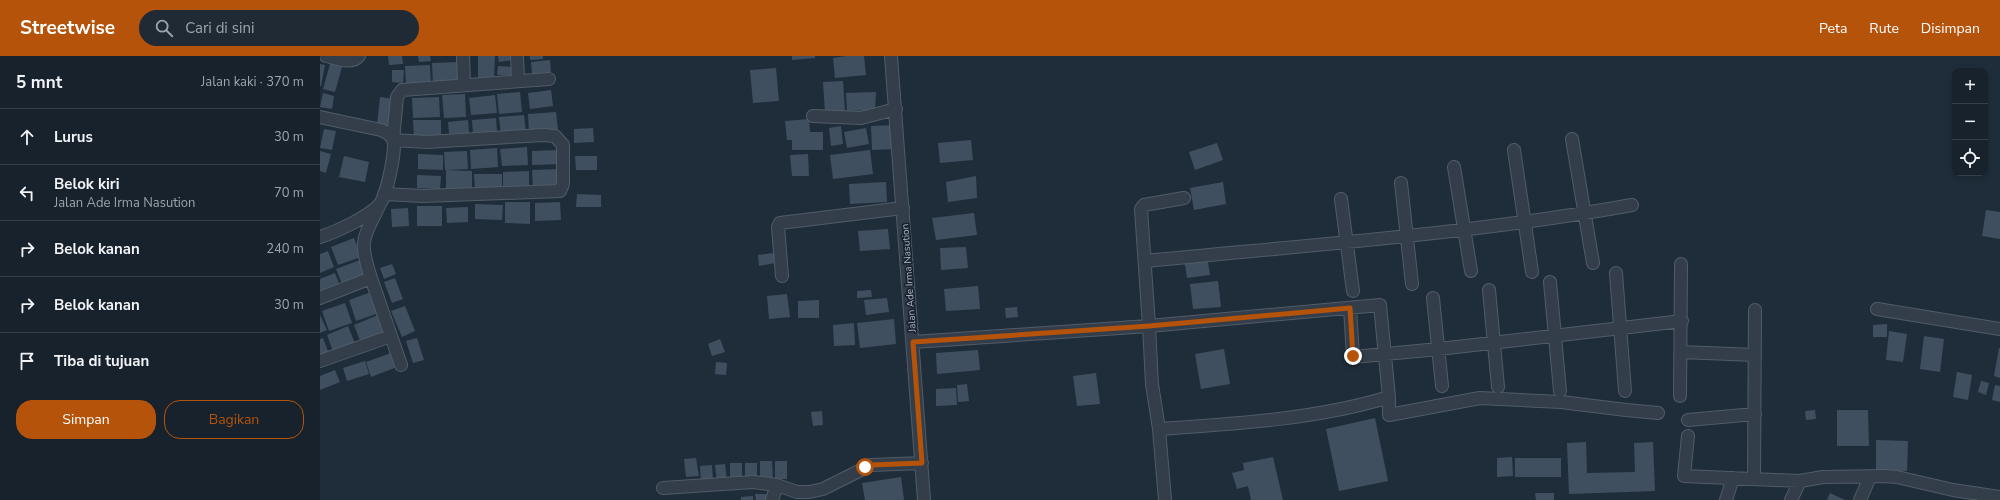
<!DOCTYPE html>
<html lang="id">
<head>
<meta charset="utf-8">
<style>
  body { margin:0; font-family:"Nunito Sans",sans-serif; background:#202a34; color:#f1f3f6 }
  .controls { position:absolute; right:12px; top:12px; display:grid; overflow:hidden; border-radius:8px; box-shadow:0 2px 6px #0003 }
  .controls button { width:36px; height:36px; display:grid; place-items:center; padding:0; border:0; border-bottom:1px solid #363f48; background:#17222c; color:#f1f3f6; font:20px sans-serif }
  .stop { position:absolute; width:12px; height:12px; margin:-9px; border:3px solid #b45309; border-radius:50%; background:#fff }
  .stop.end { background:#b45309; border-color:#fff; box-shadow:0 1px 4px #0008 }
  .list { margin:0; padding:0; list-style:none }
  h2 { display:flex; justify-content:space-between; align-items:center; height:52px; margin:0; padding:0 16px; font-size:17px }
  h2 small { font-size:13px; font-weight:400; color:#9ea4a9 }
  .list li { display:grid; grid-template-columns:26px 1fr auto; gap:12px; align-items:center; box-sizing:border-box; height:56px; padding:0 16px; border-top:1px solid #363f48 }
  .list b { display:block; font-size:15px; white-space:nowrap }
  .list p { margin:0; font-size:13px; white-space:nowrap; color:#9ea4a9 }
  .list em { font-size:13px; font-style:normal; color:#9ea4a9 }
  .actions { display:flex; gap:8px; padding:12px 16px }
  .actions a { flex:1; padding:9px 0; border:1px solid #b45309; border-radius:16px; text-align:center; font-size:14px; color:#b45309 }
  .actions .main { background:#b45309; color:#fff }
  .icon { flex:none; width:22px; height:22px; fill:none; stroke:currentColor; stroke-width:2; stroke-linecap:round; stroke-linejoin:round }
  .map { position:relative; flex:none; width:1680px; height:444px; overflow:hidden }
  header { display:flex; align-items:center; gap:24px; box-sizing:border-box; height:56px; padding:0 20px; background:#b45309; color:#fff }
  header strong { font-size:19px }
  nav { display:flex; gap:22px; margin-inline-start:auto; font-size:14px }
  .search { width:280px; height:36px; background:#202a34; display:flex; align-items:center; gap:10px; box-sizing:border-box; padding:0 14px; border-radius:22px; color:#9ea4a9; font-size:15px }
  main { display:flex }
  aside { flex:1; background:#17222c }
  .map>svg:first-child { display:block }
</style>
</head>
<body>
<header>
<strong>Streetwise</strong>
<div class="search"><svg class="icon" aria-label="search" viewBox="0 0 24 24"><circle cx="10" cy="10" r="6"/><path d="M15 15l6 6"/></svg>Cari di sini</div>
<nav><a>Peta</a><a>Rute</a><a>Disimpan</a></nav>
</header>
<main>
<aside>
<h2>5 mnt<small>Jalan kaki · 370 m</small></h2>
<ul class="list">
<li><svg class="icon" aria-label="ahead" viewBox="0 0 24 24"><path d="M12 20V5M6 11l6-6 6 6"/></svg><div><b>Lurus</b></div><em>30 m</em></li>
<li><svg class="icon" aria-label="left" viewBox="0 0 24 24"><path d="M17 20v-9H6M10 6l-5 5 5 5"/></svg><div><b>Belok kiri</b><p>Jalan Ade Irma Nasution</p></div><em>70 m</em></li>
<li><svg class="icon" aria-label="right" viewBox="0 0 24 24"><path d="M7 20v-9h11M14 6l5 5-5 5"/></svg><div><b>Belok kanan</b></div><em>240 m</em></li>
<li><svg class="icon" aria-label="right" viewBox="0 0 24 24"><path d="M7 20v-9h11M14 6l5 5-5 5"/></svg><div><b>Belok kanan</b></div><em>30 m</em></li>
<li><svg class="icon" aria-label="arrive" viewBox="0 0 24 24"><path d="M6 21V4h12l-3 4 3 4H6"/></svg><div><b>Tiba di tujuan</b></div></li>
</ul>
<div class="actions"><a class="main">Simpan</a><a>Bagikan</a></div>
</aside>
<div class="map">
<svg width="1680" height="444" viewBox="0 0 1680 444">
  <rect width="100%" height="100%" fill="#1f2d3a"/>
  <path fill="#404f60" d="M68,0h14l1,8 -14,1z
    M98,0h12l1,5 -12,1z
    M158,0h17l-1,23h-16z
    M178,0h15v4l-14,2z
    M210,0h13v3l-13,1z
    M472,0h23v2l-23,2z
    M526,0h18l2,19 -31,3 -2,-20z
    M230,4l1,12 -19,2 -1,-12z
    M139,6l2,21 -28,2 -1,-22z
    M0,8l5,1 -4,21h-1z
    M10,8l12,3 -7,25 -12,-3z
    M110,9l1,21 -25,1 -1,-21z
    M178,10l16,1v9l-17,-1z
    M456,12l3,33 -26,2 -3,-33z
    M72,14h12l-1,13 -11,-1z
    M523,25l2,31 -20,1 -2,-31z
    M231,34l2,16 -23,3 -2,-16z
    M200,36l2,20 -23,2 -2,-20z
    M556,36l-1,18 -28,1 -1,-18z
    M3,37l11,3 -2,13 -12,-2z
    M145,38l1,23 -22,1 -2,-23z
    M175,39l2,18 -26,2 -2,-17z
    M60,41l14,2 -3,27 -14,-1z
    M119,41l1,20 -27,1 -1,-20z
    M236,56l2,18 -29,3 -1,-19z
    M204,59l2,17 -25,3 -2,-18z
    M176,62l1,14 -24,2 -1,-14z
    M489,63l1,13h13v18h-31v-10h-5l-2,-19z
    M93,64h28v18h-27z
    M148,64l1,13 -20,1 -1,-12z
    M575,69l1,24 -24,1 -1,-24z
    M521,70l2,18 -12,2 -2,-18z
    M273,72l1,14 -20,1v-14z
    M546,72l3,16 -22,4 -3,-16z
    M4,73l12,2 -4,19 -12,-2z
    M651,84l2,20 -33,3 -2,-20z
    M897,87l6,17 -28,10 -6,-18z
    M207,91l1,18 -26,1 -2,-17z
    M177,92l1,19 -27,2 -1,-19z
    M240,94l1,14 -29,1v-14z
    M550,94l3,24 -40,5 -3,-24z
    M0,95l11,3 -5,19 -6,-2z
    M147,95l1,18 -23,1 -1,-18z
    M98,98l25,1v15l-25,-1z
    M488,98l1,22h-17l-2,-21z
    M24,100l25,6 -4,20 -26,-5z
    M255,100h22v14h-21z
    M240,113v19l-27,1 -1,-19z
    M126,114l26,1v18l-26,-1z
    M209,115v18h-26v-17z
    M154,118h28v16h-27z
    M97,119l24,1 -1,13 -23,-1z
    M656,120l1,22 -29,4 -2,-20z
    M566,126l1,20 -37,2 -1,-20z
    M903,126l3,22 -32,6 -4,-22z
    M257,138l24,1v12h-25z
    M185,146h25v22l-25,-1z
    M240,146l1,18 -26,1v-18z
    M155,148l28,1 -1,15 -27,-1z
    M97,150h25v20h-25z
    M148,151v15l-21,1 -1,-15z
    M88,152l1,18 -17,1 -1,-18z
    M1666,154l14,2v27l-18,-3z
    M654,157l3,22 -41,5 -4,-22z
    M568,173l2,20 -30,2 -2,-20z
    M34,182l7,19 -23,8 -7,-18z
    M646,191l2,21 -27,2 -1,-22z
    M8,195l6,16 -14,6v-19z
    M454,197l2,10 -17,3 -1,-11z
    M887,200l3,19 -23,3 -3,-19z
    M40,204l6,16 -24,8 -6,-15z
    M72,208l4,10 -12,5 -4,-11z
    M15,217l5,13 -20,7v-14z
    M75,222l8,21 -11,4 -8,-21z
    M898,225l3,26 -28,2 -3,-25z
    M658,230l2,23 -34,2 -2,-22z
    M551,234l1,7 -15,1v-7z
    M54,235l8,21 -26,9 -7,-21z
    M467,238l3,23 -21,2 -2,-23z
    M567,242l2,14 -23,3 -2,-15z
    M499,244v18h-21v-17z
    M25,247l7,20 -23,8 -7,-20z
    M85,250l10,25 -13,6 -11,-26z
    M697,251l1,10 -12,1 -1,-10z
    M0,259l7,15 -7,3z
    M58,259l7,18 -24,10 -7,-18z
    M574,263l2,25 -36,4 -3,-25z
    M534,267l1,22 -21,1 -1,-21z
    M1567,268v13h-14v-12z
    M28,270l8,20 -22,8 -7,-19z
    M1569,275l18,3 -4,28 -17,-2z
    M1604,280l20,3 -4,33 -20,-3z
    M3,282l6,16 -9,3v-18z
    M97,282l7,22 -11,3 -7,-22z
    M400,283l5,13 -13,4 -4,-12z
    M1679,292h1v30l-6,-2z
    M904,293l6,35 -29,5 -6,-35z
    M658,294l2,20 -43,4 -1,-21z
    M71,297l6,14 -26,10 -5,-15z
    M45,305l4,13 -22,7 -4,-13z
    M396,306l11,1 -1,12 -11,-1z
    M15,314l5,12 -20,8v-14z
    M1637,316l15,3 -4,25 -15,-3z
    M776,317l4,31 -23,2 -4,-30z
    M1661,325l8,2 -3,12 -8,-3z
    M647,328l2,17 -11,1 -1,-17z
    M1675,329l5,1v16l-8,-2z
    M636,332l1,17 -21,1v-17z
    M1495,354l1,9 -10,1 -1,-9z
    M1517,354h31l1,36h-32z
    M502,355l1,14 -10,1 -2,-14z
    M1055,362l13,63 -49,10 -13,-62z
    M1556,384l32,1 -1,30 -31,-1z
    M1266,386l1,31 48,-1 -1,-29 19,-1 2,49 -86,3 -2,-51z
    M953,401l10,43h-32l-3,-14 -11,3 -5,-16 12,-3 -1,-7z
    M1192,401l1,19 -16,1v-19z
    M376,402l3,18 -13,1 -2,-18z
    M1195,402h46v19h-46z
    M440,405h12l1,20h-13z
    M455,405h12v18h-12z
    M410,407h12v16l-12,1z
    M425,407h12v16l-12,-1z
    M405,408l2,18 -10,1 -2,-18z
    M392,409l1,16 -12,1 -1,-16z
    M581,421l3,23h-39l-3,-17z
    M1215,437h19v7h-18z
    M1510,437l15,7h-18z
    M435,438h14v6h-13z
    M433,440v4h-12v-3z"/>
  <g fill="none" stroke-linecap="round" stroke-linejoin="round">
    <g stroke="#515c68" stroke-width="14">
      <path id="street" d="M6,0c10,2 25,9 33,0
        M143,0l1,29
        M197,0l1,24
        M571,0l33,444
        M493,60l48,2 35,-9
        M0,61l61,13c5,2 10,5 12,10 4,9 -7,58 -14,65 -11,12 -43,27 -59,32
        M1252,83l21,124
        M1194,94l18,122
        M1134,111l17,104
        M1081,127l11,101
        M64,138l39,2 137,-5 3,-7v-39l-8,-9 -12,-1 -116,7 -34,-2 4,-43 5,-7 147,-11
        M864,142l-40,7 -3,4 8,117 231,-21 9,92
        M1021,143l12,92
        M826,205c162,-16 325,-27 486,-56
        M1296,217l9,118
        M462,220l-4,-49 2,-4 123,-15
        M51,222c-12,-37 -9,-37 8,-72
        M1230,226l10,109
        M1169,234l9,97
        M0,242l51,-20 30,87
        M1113,242l9,88
        M1030,252l3,49 86,-8 243,-28
        M1557,253l123,20
        M593,286l236,-16 3,58 7,45 6,71
        M1361,296l74,3
        M0,305l71,-25
        M1360,340l1,-132
        M1368,364l67,-6
        M839,373c75,-5 159,-10 230,-32v18l91,-17 81,4 65,8 32,3
        M1368,380l-4,40 116,5 23,-4 61,-1 13,1 56,13 47,7
        M1434,422l1,-168
        M343,432l90,-6 24,3 20,7h12l14,-3 48,-24 51,-2
        M452,444l5,-15
        M1406,444l7,-22
        M1471,444l9,-19
        M1540,444l10,-23"/>
    </g>
    <use href="#street" stroke="#333e4a" stroke-width="12"/>
  </g>
  <g fill="none" stroke-linecap="round" stroke-linejoin="round">
    <path stroke="#b45309" stroke-width="5" d="M545,411l6,-2 51,-2 -9,-121 236,-16 201,-18 3,48"/>
  </g>
  <g text-anchor="middle" stroke-width="3.5" stroke-linejoin="round" paint-order="stroke">
    <g font-size="10" fill="#aeb9c7" stroke="#19232f">
      <text transform="translate(588 222) rotate(-94)" y="4">Jalan Ade Irma Nasution</text>
    </g>
  </g>
</svg>
<div class="controls">
<button>+</button>
<button>−</button>
<button><svg class="icon" aria-label="locate" viewBox="0 0 24 24"><circle cx="12" cy="12" r="6"/><path d="M12 2v4M12 18v4M2 12h4M18 12h4"/></svg></button>
</div>
<div class="stop" style="left:545px;top:411px"></div>
<div class="stop end" style="left:1033px;top:300px"></div>
</div>
</main>
</body>
</html>
